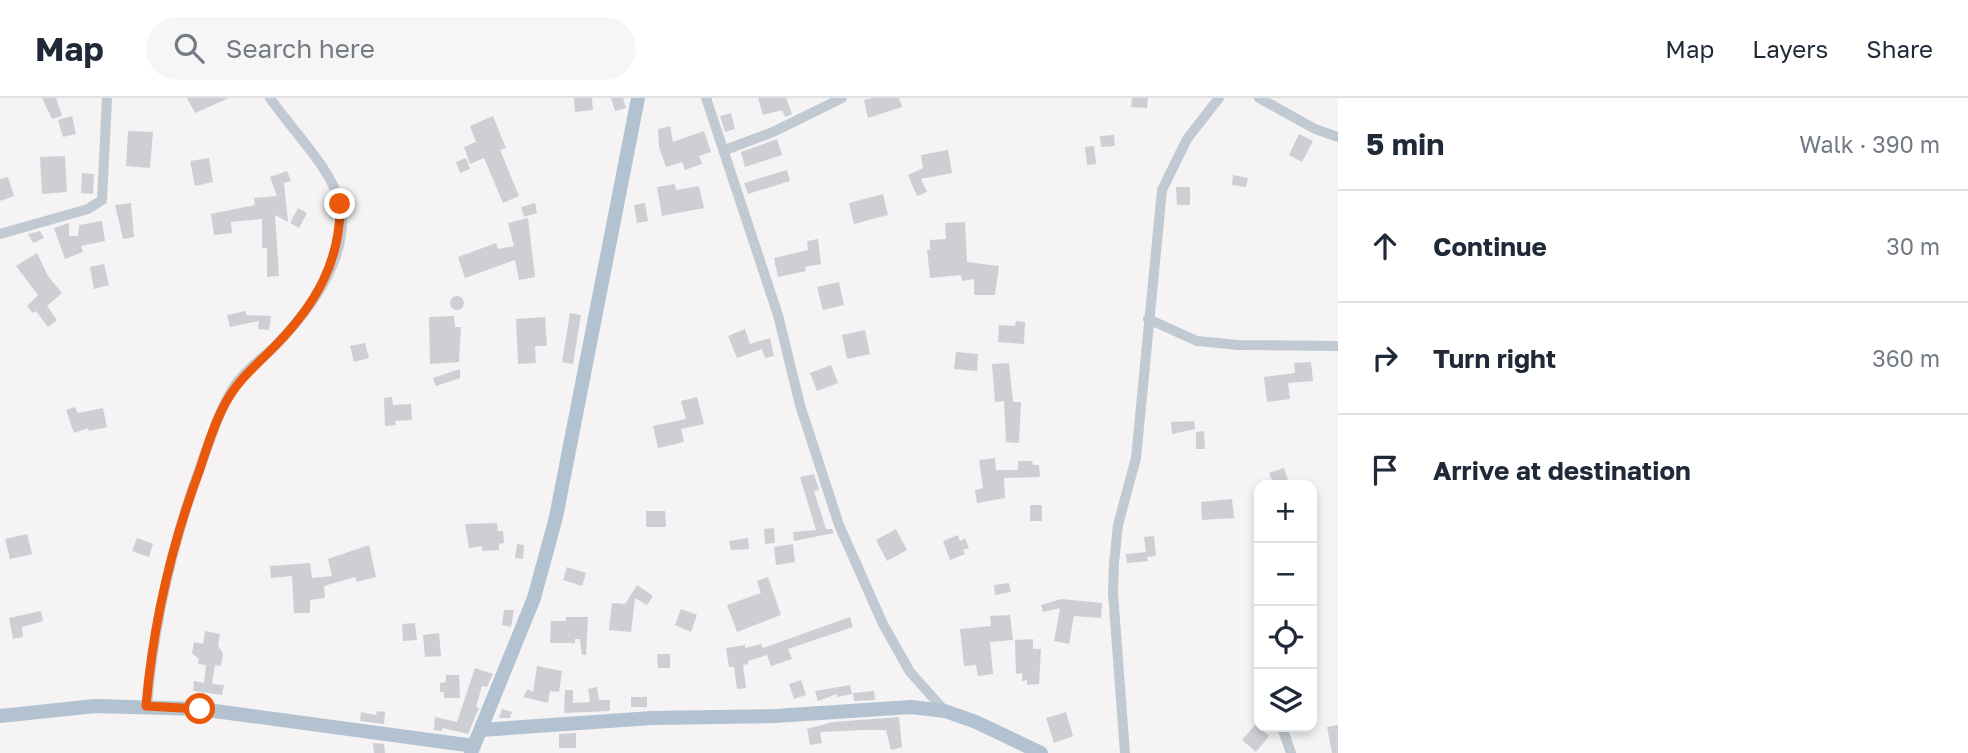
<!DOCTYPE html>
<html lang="en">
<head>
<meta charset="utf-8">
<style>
  body { margin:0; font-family:"Golos Text",sans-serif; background:#f6f6f7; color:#1f2937 }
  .controls { position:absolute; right:21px; bottom:21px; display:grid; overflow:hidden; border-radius:14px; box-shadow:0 4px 10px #0003 }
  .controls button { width:63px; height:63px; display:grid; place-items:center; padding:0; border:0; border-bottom:2px solid #e0e1e3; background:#fff; color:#1f2937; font:35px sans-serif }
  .stop { position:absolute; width:21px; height:21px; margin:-16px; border:5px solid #ea580c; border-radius:50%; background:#fff }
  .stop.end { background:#ea580c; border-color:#fff; box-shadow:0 2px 7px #0008 }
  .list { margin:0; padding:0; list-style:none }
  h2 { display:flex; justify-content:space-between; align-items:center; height:91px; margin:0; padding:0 28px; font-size:30px }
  h2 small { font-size:23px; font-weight:400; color:#747a83 }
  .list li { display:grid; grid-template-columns:46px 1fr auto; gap:21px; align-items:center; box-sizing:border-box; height:112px; padding:0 28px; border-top:2px solid #e0e1e3 }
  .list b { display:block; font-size:26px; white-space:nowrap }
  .list em { font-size:23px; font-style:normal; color:#747a83 }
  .icon { flex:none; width:38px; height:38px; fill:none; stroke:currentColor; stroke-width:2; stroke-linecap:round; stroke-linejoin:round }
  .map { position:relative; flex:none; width:1338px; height:655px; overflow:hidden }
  header { display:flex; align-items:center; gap:42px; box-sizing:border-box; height:98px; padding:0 35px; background:#fff; border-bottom:2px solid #e0e1e3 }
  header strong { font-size:33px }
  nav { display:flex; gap:38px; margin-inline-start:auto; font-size:24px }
  .search { width:490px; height:63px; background:#f6f6f7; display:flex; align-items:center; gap:18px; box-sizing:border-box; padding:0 24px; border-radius:38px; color:#747a83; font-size:26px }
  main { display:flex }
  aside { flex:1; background:#fff }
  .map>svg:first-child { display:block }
</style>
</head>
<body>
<header>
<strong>Map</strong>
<div class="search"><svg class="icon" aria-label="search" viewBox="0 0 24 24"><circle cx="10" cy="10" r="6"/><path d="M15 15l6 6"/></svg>Search here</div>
<nav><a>Map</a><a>Layers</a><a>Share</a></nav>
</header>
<main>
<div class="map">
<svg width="1338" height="655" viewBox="0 0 1338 655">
  <rect width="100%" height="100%" fill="#f5f3f3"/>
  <path fill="#cdcfd5" d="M42,0h14l6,18 -10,3z
    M187,0h42l-34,15z
    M574,0h18l1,12 -18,2z
    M611,0h12l3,10 -11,3z
    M758,0h28l6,16 -7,3 -3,-7 -19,5z
    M872,0h27l3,9 -34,11 -4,-18z
    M1132,0h16l-1,10 -16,-1z
    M731,15l4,16 -10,3 -5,-16z
    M72,18l4,18 -13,3 -5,-17z
    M493,18l13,32 -6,2 19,46 -16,7 -19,-45 -14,6 -6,-17 12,-5 -6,-16z
    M670,28l3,16 31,-11 7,21 -12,4 3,8 -17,6 -3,-8 -16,5 -7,-20 -1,-18z
    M128,33l25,1 -3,36 -24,-2z
    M1299,36l14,7 -11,21 -13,-7z
    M1114,37l1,11 -14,1 -1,-11z
    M777,41l5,16 -37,12 -4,-15z
    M1094,48l2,18 -9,1 -2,-18z
    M948,52l4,23 -31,6 6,13 -10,4 -9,-21 15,-7 -2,-13z
    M65,58l2,36 -25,2 -2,-37z
    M209,60l4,24 -18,4 -5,-25z
    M466,60l4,11 -10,4 -4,-11z
    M787,72l3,11 -42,13 -4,-11z
    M287,73l4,10 -7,2 4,39 -13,-7 4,61 -12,1v-29h-5v-29l-31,3 1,11 -18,2 -3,-21 44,-9 -1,-7 23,-2 -7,-19z
    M82,75l12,1 -1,20 -12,-1z
    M1233,77l15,3 -2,9 -14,-2z
    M8,79l6,19 -14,5v-22z
    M675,86l1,6 23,-4 5,22 -42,8 -5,-29z
    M1176,89h14v18h-13z
    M883,96l5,21 -34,9 -5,-21z
    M131,105l3,34 -11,2 -8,-34z
    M535,105l2,10 -13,4 -3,-10z
    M645,105l3,18 -11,2 -3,-18z
    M298,110l9,5 -8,15 -9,-5z
    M528,120l7,59 -16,3 -4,-20 -50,18 -7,-21 38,-14 2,6 16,-3 -6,-23z
    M102,123l3,20 -24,5 2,6 -18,7 -11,-31 15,-5v13h9l1,-11z
    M965,124l2,40 32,4 -4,29h-21v-16l-12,2 -1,-6 -31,3 -3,-28h3v-10l16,-1 -1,-16z
    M40,133l4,7 -11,5 -5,-9z
    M818,141l3,25 -16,3 1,4 -28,6 -4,-19 34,-8 -1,-9z
    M37,155l11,23 14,17 -15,13 10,14 -9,7 -12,-16 -3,2 -6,-7 11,-11 -22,-29z
    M104,166l5,21 -15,4 -4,-22z
    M839,184l5,23 -21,5 -6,-23z
    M450 205a7 7 0 1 1 14 0a7 7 0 1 1-14 0Z
    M246,213v4l25,1 -2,14 -11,-1 1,-8 -29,6 -3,-12z
    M570,215l11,2 -8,49 -11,-2z
    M454,218l1,11h6l-2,35 -29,2 -1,-47z
    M545,219l2,29h-12l1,17 -18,1 -2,-45z
    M1016,223l9,1 -1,22 -26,-2 1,-17 16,1z
    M745,231l5,15 20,-6 4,18 -9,2 -3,-9 -25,9 -9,-22z
    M865,232l5,24 -23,5 -5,-24z
    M365,245l4,15 -15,4 -4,-16z
    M956,254l22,2 -1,17 -23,-2z
    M1311,264l2,19 -25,2 2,16 -23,3 -3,-25 31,-4 -1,-10z
    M1009,265l4,39h8l-2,41 -13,-1 -2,-41 -9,1 -3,-38z
    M831,267l7,18 -21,8 -7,-18z
    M460,271v9l-24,8 -3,-8z
    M392,299l1,8 18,-1 1,16 -17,1 1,4 -11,1 -1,-28z
    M697,299l7,27 -23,5 3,13 -26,6 -5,-22 33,-7 -5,-18z
    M75,309l3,6 25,-5 4,19 -18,4 -1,-3 -14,5 -8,-23z
    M1194,323l1,8 -23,5 -1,-12z
    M1204,333l1,18h-9v-17z
    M995,360l1,12h22v-9h14l1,4h6l1,12 -36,1 1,20 -28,5 -2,-13 8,-2 -4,-28z
    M1284,370l5,15 -15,2 -5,-12z
    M814,376l5,16 -5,1 12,38h6l2,4 -40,8 -1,-9 23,-2 -16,-53z
    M1232,401l2,19 -32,2 -1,-18z
    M1030,407h12v16h-12z
    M646,413h19l1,16h-20z
    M497,425l1,8h5l1,12 -5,1v6l-17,1v-5l-13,2 -4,-24z
    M774,430l1,15 -10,1 -1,-15z
    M896,431l11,21 -20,11 -11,-21z
    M27,436l5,20 -22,5 -5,-20z
    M958,437l2,6 5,-3 4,10 -6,2 2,4 -15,6 -7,-19z
    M1154,438l2,20 -9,1 1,4 -21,2 -1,-9 20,-2 -2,-15z
    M137,440l16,6 -4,13 -17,-6z
    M748,440l1,11 -18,1 -2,-9z
    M517,446l7,1 -1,14 -8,-1z
    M793,446l2,18 -19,3 -2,-18z
    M369,447l7,32 -19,5 -2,-5 -31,9 1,12 -15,2v13h-16l-2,-37 -21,2 -1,-12 40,-3 2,15 20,-2 -4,-17z
    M567,469l19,6 -4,13 -19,-6z
    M768,479l13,38 -44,17 -10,-27 34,-12 -4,-12z
    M1009,485l2,9 -16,3 -1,-10z
    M637,487l16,11 -6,9 -12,-7 -4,34 -22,-2 3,-27 13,1z
    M1061,501l41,4 -1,15 -27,-2 -5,28 -15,-3 6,-33 -17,4 -2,-7z
    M681,511l16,6 -6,17 -16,-7z
    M504,512h10l-3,17 -9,-2z
    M41,513l2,10 -21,6 1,10 -10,2 -4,-21z
    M1010,517l3,25 -23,2 3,32 -15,2 -2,-11 -12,1 -4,-37 31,-3 -1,-10z
    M566,519h22l-2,38h-4l-2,-16h-5v4h-25l1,-22h15z
    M850,519l3,10 -65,22 4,10 -21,7 -4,-11 -19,6v3l-5,1 3,23 -9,1 -3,-22h-5l-3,-19 19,-3v3l16,-4 2,4z
    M415,525l2,17 -14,1 -1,-17z
    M205,533l15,3 -2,12 5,7 -2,13 -6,-1 -3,19 12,1 -2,10 -29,-4 1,-10 10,2 2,-18 -8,-1 1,-5 -7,-6 2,-11 9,2z
    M439,535l2,23 -16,1 -2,-22z
    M1033,541v10h8l-2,35 -12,1v-5l-5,1v-8l-6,1 -1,-34z
    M657,556h13v14h-12z
    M537,568l25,5 -3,21 -9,-1 -2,12 -25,-6 5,-8 5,3z
    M475,570l18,6 -6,13 -5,-1 -6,21 3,1 -11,26 -26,-6v3l-8,-1 1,-13 22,5z
    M446,577h13l1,23h-16v-6h-4v-9l6,-1z
    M801,582l5,15 -12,4 -5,-15z
    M850,587l2,9 -15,3v-3l-19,7 -3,-10z
    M597,589l2,13h11v11l-46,2 1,-23h8v13l17,-1 -2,-13z
    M874,593l1,9 -21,1 -1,-8z
    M631,599h16v10h-16z
    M502,611l10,3 -2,6h-11z
    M377,613l8,1 -1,12 -24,-3 1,-9 15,3z
    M1066,614l7,24 -19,7 -8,-25z
    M899,619l3,30 -11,3 -5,-20h-23l-43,2 2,11 -12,2 -3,-16 26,-7z
    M1256,626l13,12 -13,16 -14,-12z
    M1338,627v28h-6l-5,-26z
    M576,635v15h-17v-14z
    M373,645l11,1 1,9h-11z"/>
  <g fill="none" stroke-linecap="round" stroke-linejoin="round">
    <path stroke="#c1cad2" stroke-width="10" d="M706,0l72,217 22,90 39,120 44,99 27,48 35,39
      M1259,0l56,31 23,8
      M725,52l48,-18 69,-34
      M0,136l88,-25 14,-9 5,-102
      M1148,221l49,22 41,4 100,1
      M147,608c7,-86 26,-166 56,-247 10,-26 18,-55 35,-78 11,-14 26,-24 38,-36 34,-35 75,-89 64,-141 -8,-35 -49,-75 -70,-106
      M1282,629l9,26
      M1125,655l-12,-160 1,-30 4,-38 18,-67 26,-268 25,-51 32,-41"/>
    <path stroke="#b3c2d1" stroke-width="14" d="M0,618l95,-10 105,3 274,37
      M481,632l171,-12 123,-2 136,-9 34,4 31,11 65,31
      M471,655l63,-155 22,-81 82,-419"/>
  </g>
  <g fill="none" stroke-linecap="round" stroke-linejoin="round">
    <path stroke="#ea580c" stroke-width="9" d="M200,611l-54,-3c7,-82 25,-160 54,-237 7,-22 14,-45 25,-65 13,-25 32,-39 51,-59 39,-40 65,-84 64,-141"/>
  </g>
</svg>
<div class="controls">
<button>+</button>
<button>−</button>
<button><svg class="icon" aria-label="locate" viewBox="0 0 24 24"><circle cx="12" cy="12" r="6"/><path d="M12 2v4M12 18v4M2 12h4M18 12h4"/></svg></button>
<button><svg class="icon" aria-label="layers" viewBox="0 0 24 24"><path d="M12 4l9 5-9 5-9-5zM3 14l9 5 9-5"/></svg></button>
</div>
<div class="stop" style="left:200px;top:611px"></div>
<div class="stop end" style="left:340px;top:106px"></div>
</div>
<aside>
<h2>5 min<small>Walk · 390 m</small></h2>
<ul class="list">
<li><svg class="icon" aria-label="ahead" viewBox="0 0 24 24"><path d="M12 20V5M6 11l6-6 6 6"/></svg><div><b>Continue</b></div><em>30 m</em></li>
<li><svg class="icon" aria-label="right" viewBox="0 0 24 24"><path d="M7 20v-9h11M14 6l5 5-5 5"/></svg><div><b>Turn right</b></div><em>360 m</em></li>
<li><svg class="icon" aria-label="arrive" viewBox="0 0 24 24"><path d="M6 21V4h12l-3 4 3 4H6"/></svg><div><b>Arrive at destination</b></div></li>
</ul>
</aside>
</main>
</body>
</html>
